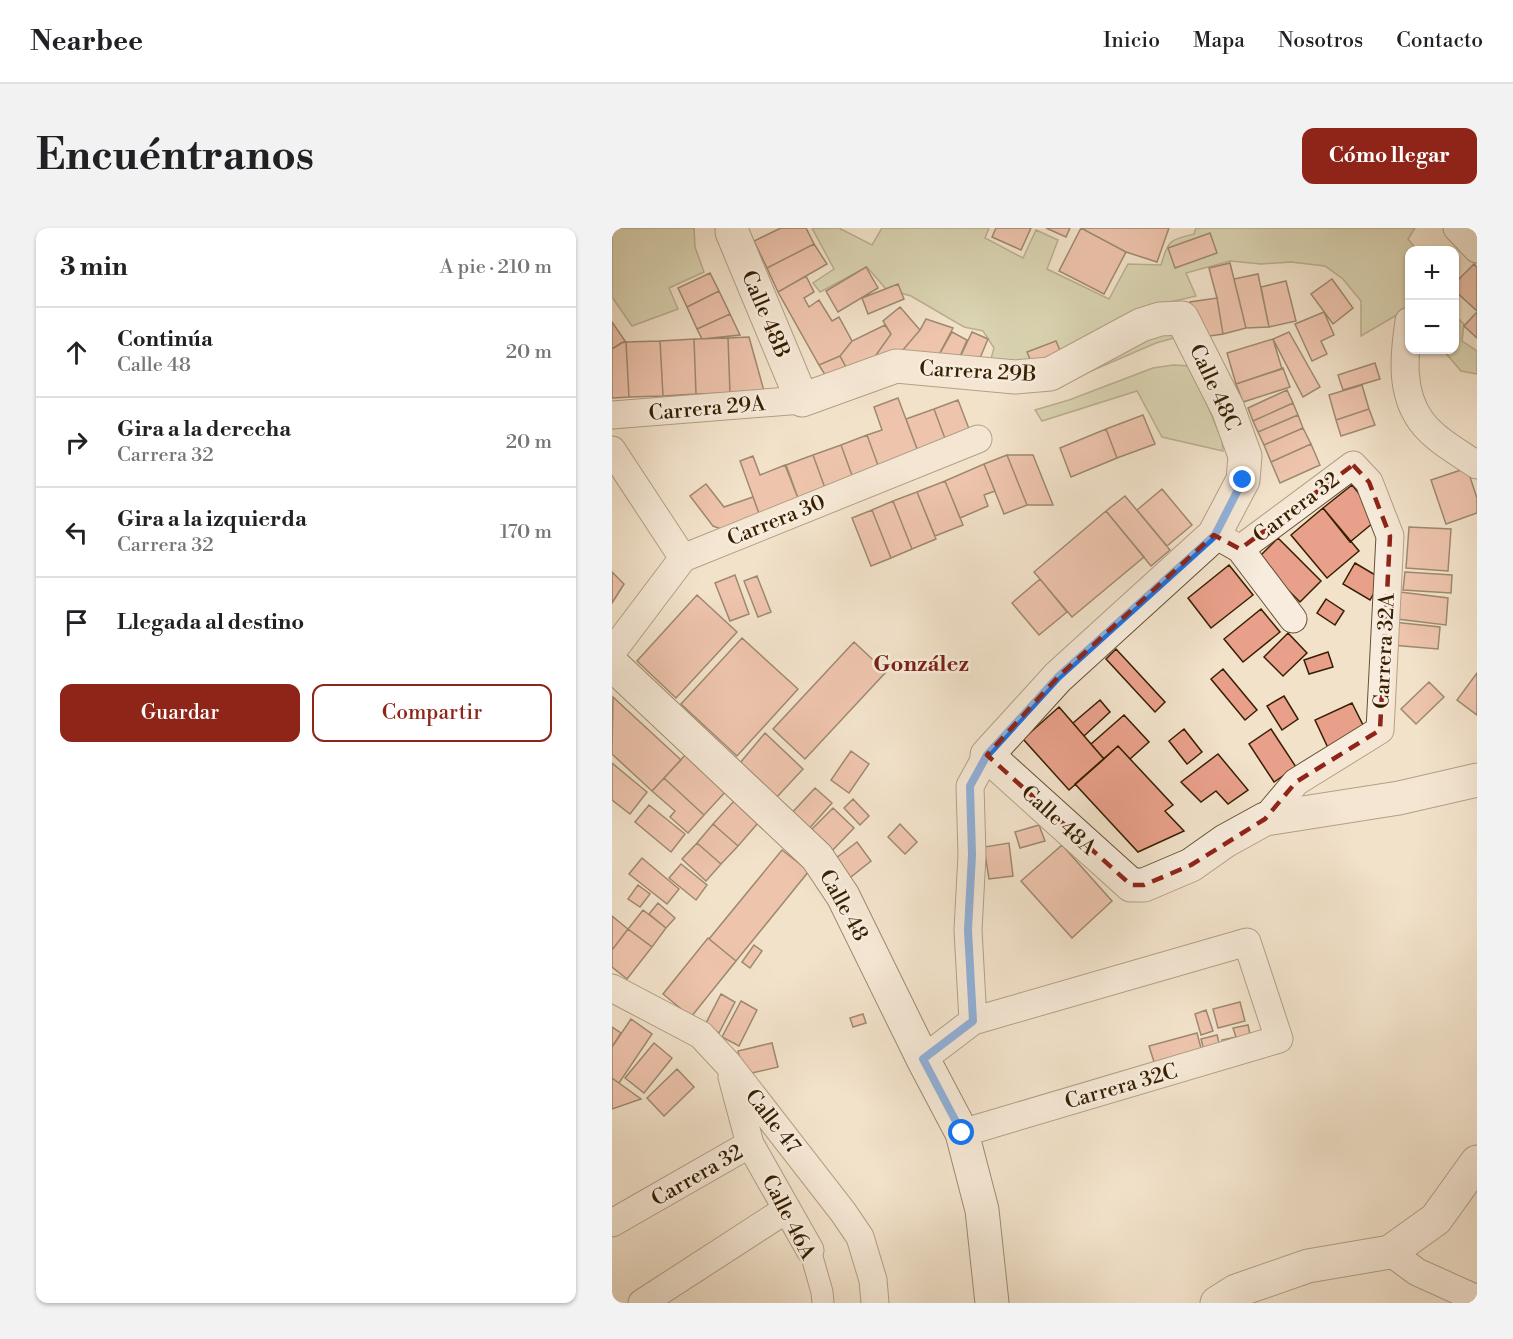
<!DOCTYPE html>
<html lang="es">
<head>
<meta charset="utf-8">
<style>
  body { margin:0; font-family:"Libre Bodoni",serif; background:#f2f2f2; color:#202124 }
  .controls { position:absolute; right:18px; top:18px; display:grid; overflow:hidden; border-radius:12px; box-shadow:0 2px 4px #0004 }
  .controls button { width:54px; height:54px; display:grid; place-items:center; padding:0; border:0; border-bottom:2px solid #e0e0e0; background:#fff; color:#202124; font:30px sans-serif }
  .stop { position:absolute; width:18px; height:18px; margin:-14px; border:4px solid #1a73e8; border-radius:50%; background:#fff }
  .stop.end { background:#1a73e8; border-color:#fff; box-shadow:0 2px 6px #0008 }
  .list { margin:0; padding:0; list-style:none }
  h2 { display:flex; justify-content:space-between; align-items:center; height:78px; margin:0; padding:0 24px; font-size:26px }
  h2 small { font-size:20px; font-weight:400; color:#757577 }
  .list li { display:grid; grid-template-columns:39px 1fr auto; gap:18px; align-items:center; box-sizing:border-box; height:90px; padding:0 24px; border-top:2px solid #e0e0e0 }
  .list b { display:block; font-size:22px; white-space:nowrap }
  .list p { margin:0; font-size:20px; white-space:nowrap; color:#757577 }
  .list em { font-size:20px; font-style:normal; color:#757577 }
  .actions { display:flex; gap:12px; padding:18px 24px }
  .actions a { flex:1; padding:14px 0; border:2px solid #8f2418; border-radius:12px; text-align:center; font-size:21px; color:#8f2418 }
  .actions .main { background:#8f2418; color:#fff }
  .icon { flex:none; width:33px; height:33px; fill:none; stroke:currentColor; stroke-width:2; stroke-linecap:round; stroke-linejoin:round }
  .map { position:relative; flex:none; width:865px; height:1075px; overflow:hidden; border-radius:12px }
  header { display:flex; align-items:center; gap:36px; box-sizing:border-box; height:84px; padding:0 30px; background:#fff; border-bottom:2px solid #e0e0e0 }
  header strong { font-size:28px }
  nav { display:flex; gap:33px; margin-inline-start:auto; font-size:21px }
  .intro { display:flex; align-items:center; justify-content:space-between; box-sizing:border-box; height:144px; padding:0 36px }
  h1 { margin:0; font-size:42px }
  .button { padding:15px 27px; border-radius:12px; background:#8f2418; color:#fff; font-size:21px; font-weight:700 }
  main { display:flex; gap:36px; padding:0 36px }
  aside { flex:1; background:#fff; border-radius:12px; box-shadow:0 2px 4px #0004 }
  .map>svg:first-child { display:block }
</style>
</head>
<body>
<header>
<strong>Nearbee</strong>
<nav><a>Inicio</a><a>Mapa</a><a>Nosotros</a><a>Contacto</a></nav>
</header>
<div class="intro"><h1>Encuéntranos</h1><a class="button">Cómo llegar</a></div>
<main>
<aside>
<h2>3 min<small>A pie · 210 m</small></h2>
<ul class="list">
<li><svg class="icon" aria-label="ahead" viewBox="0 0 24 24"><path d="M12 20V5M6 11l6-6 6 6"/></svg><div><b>Continúa</b><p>Calle 48</p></div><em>20 m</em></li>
<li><svg class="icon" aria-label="right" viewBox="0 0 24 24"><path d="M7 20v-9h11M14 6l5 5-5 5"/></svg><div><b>Gira a la derecha</b><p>Carrera 32</p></div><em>20 m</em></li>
<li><svg class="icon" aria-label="left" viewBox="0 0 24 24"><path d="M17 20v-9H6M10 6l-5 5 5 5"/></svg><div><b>Gira a la izquierda</b><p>Carrera 32</p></div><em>170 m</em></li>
<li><svg class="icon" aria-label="arrive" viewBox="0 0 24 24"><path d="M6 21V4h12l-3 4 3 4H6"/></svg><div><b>Llegada al destino</b></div></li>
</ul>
<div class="actions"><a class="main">Guardar</a><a>Compartir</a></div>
</aside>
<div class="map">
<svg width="865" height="1075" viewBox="0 0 865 1075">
  <rect width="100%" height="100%" fill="#f2e2ca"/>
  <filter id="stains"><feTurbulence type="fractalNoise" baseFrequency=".00333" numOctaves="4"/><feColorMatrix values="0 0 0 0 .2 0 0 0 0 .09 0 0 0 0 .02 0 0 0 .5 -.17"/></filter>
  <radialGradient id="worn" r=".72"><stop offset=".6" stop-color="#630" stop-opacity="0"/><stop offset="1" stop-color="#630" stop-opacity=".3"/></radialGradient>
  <path fill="#bcc396" stroke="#7a714b" stroke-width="1.5" d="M0,0h82l1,19 9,25 -35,16 9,21 -46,17 -20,-29z
    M200,0h27l33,17 10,-17h107l-4,10 38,20 13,-28 22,10 -11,29 62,30 19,-35 33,1c7,-25 9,-25 33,-31l2,-6h219l-7,11 9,11h-7l-1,67 -7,-5 -41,24v-35l-18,-22 -18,-13 -34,-4 -30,2 -31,-3 -44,12 10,23 -26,6 4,36 -18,5 -81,35 -87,-8 6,-22 -11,-17 -19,-4 -53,-31 -25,-7 -19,-22 -47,25 -7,-9 21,-14z
    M843,88l9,8 -2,17 15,10v23l-16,-3 -18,-21h11z
    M561,137l18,1 31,74 1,11 -61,-14 -25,-46 -95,30 -7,-11 34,-10 84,-32z"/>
  <path fill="#e9a08b" stroke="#371f00" stroke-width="1.5" d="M169,0h25l8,16 -47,24 -13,-27z
    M384,0h35l-10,22 -29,-13z
    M434,0h24l-4,9z
    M469,0l45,24 -22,42 -45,-23z
    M469,0h88l-12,34 -31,-10z
    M598,5l7,20 -42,15 -7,-20z
    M202,16l13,20 -49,28 -11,-24z
    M618,35l16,65 -23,6 -6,-36 -8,-30z
    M862,36l3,3v44l-23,-21v-6z
    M254,39l12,21 -40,24 -12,-21z
    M98,45l9,18 -32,16 -9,-19z
    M646,46l11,53 -23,1 -12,-49z
    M194,48l8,16 -10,6 5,9 10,-7 13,21 7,-4 13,24 -12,15 -21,9 -41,-73z
    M720,51l21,29 -20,16 -22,-30z
    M674,53l10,40 -27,6 -8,-40z
    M286,56l6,15 -36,15 -6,-16z
    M107,63l11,23 -33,15 -10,-22z
    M605,70l6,36 -27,4 -6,-36z
    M288,79l20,23 -24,28 -25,4 20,-28 -8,-13z
    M712,84l10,23 -13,6 6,13 -15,7 -17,-37z
    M865,84v26l-13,-12z
    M118,86l10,21 -38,4 -5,-10z
    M314,91l27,9 -19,36 -38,-6 24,-28z
    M0,94l13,19 -13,8z
    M273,97l6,9 -20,28 -24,7 -7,-13 12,-15z
    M340,104l15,8 -12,28 -21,-4z
    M360,104l16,7 -13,31 -20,-2z
    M677,104l31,55 -17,10 -30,-58z
    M137,109l15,54 -34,2 -2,-55z
    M116,110l2,55 -34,1 -2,-55z
    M82,111l2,55 -33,2 -3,-55z
    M661,111l9,30 -46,15 -9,-31z
    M48,113l3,55 -34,1 -3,-55z
    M444,113l8,19 -29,11 -8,-19z
    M14,114l3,55 -17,1v-49l9,-6z
    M228,128l7,13 -20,9 -8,-13z
    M763,135l5,16 -37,11 -5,-15z
    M671,140l7,19 -47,15 -7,-18z
    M750,157l7,24 -33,11 -7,-25z
    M675,162l6,13 -40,18 -5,-13z
    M286,170l21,56 -40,14 -12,-33 15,-5 -8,-23z
    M346,172l13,34 -24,10 -13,-35z
    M681,175l5,12 -40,17 -5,-11z
    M322,181l13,35 -28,10 -13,-35z
    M757,181l6,16 -34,11 -5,-16z
    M531,187l12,29 -38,14 -11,-29z
    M686,187l5,13 -39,17 -6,-13z
    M691,200l8,16 -40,18 -7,-17z
    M494,201l11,29 -46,19 -11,-29z
    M255,207l12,33 -26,10 -12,-33z
    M699,216l9,21 -40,18 -9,-21z
    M229,217l12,33 -28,10 -12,-33z
    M201,227l12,33 -27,10 -12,-33z
    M395,227l20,50 -23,9 -20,-50z
    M395,227h26l20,50h-26z
    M141,228l7,19 25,-10 14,36 -39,15 -20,-55z
    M372,236l11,27 -11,4 4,11 -28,12 -15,-37z
    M855,240l10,30v15l-31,11 -15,-44z
    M333,253l18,44 -28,11 -18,-44z
    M94,256l18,23 29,-10 7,19 -39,13 -8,-3 -23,-30z
    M740,257l27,33 -29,24 -27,-34z
    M550,261l30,36 -25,21 -30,-36z
    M305,264l19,47 -24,10 -19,-48z
    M513,268l45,54 -19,16 -45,-55z
    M281,273l19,48 -21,9 -19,-48z
    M711,280l36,43 -32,27 -36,-43z
    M260,282l19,48 -20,8 -19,-48z
    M494,283l38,46 -72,60 -38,-45z
    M797,299l42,2 -3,42 -42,-3z
    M666,310l43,43 -21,21 -43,-43z
    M743,335l27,16 -12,21 -27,-16z
    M617,337l24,30 -42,33 -23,-30z
    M0,344l12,12 -12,19z
    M793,344l47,3 -1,18 -48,-3z
    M123,347l14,39 -19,7 -15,-38z
    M145,348l14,36 -13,5 -14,-36z
    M428,351l27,33 -28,23 -27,-32z
    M788,364l48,6 -2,27 -49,-6z
    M85,367l40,37 -61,66 -39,-37z
    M714,371l18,12 -9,14 -18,-12z
    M649,381l19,23 -37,30 -19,-23z
    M781,394l47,5 -2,22 -47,-4z
    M676,405l19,20 -24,23 -19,-19z
    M130,410l56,51 -61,67 -56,-52z
    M242,414l32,30 -81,87 -32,-30z
    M504,421l49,53 -10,10 -49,-53z
    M716,424l5,15 -24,7 -5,-14z
    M611,441l34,41 -12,10 -34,-41z
    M865,445v42l-20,-15z
    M817,454l15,15 -28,27 -15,-15z
    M672,468l14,23 -16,11 -15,-24z
    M1,469l68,63 -29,31 -40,-37z
    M488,472l10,12 -26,24 -11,-13z
    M740,475l15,30 -38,17 -14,-30z
    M447,479l45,52 -35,31 -46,-51z
    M512,487l25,27 -19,17 -12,-13 -14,13 -13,-15z
    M572,501l18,23 -15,12 -18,-23z
    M659,501l25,38 -22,15 -25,-38z
    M153,505l38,36 -27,29 -36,-35z
    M506,518l55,59 -8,6 19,20 -46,21 -63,-68z
    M239,523l18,13 -20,29 -18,-13z
    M75,525l40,37 -23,25 -40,-37z
    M606,526l30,36 -20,14 -12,-13 -15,11 -20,-20z
    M0,535l35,29 -17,22 -18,-14z
    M52,550l40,37 -16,18 -18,-16 5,-6 -23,-20z
    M203,560l17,15 -25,28 -18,-15z
    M241,571l16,17 -9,9 -16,-17z
    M122,573l24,22 -20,23 -25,-22z
    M37,577l36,29 -14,18 -36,-30z
    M221,580l21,20 -26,27 -21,-21z
    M101,596l25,22 -17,18 -24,-21z
    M288,596l17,18 -12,12 -17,-17z
    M427,597l6,16 -25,7 -5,-16z
    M245,614l14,19 -29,23 -15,-19z
    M85,615l24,21 -15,17 -24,-22z
    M397,615l4,33 -24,3 -5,-32z
    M450,617l50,56 -40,37 -51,-57z
    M170,622l27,21 -73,90 -27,-22z
    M30,630l37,31 -12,15 -38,-30z
    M69,636l26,21 -11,15 -27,-22z
    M26,657l12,9 -10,13 -12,-8z
    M46,675l17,15 -9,10 -17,-14z
    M31,682l23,18 -14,19 -24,-18z
    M0,688l16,13 -16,21z
    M16,701l24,18 -25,32 -15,-12v-17z
    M96,710l28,23 -45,56 -28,-23z
    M142,717l8,6 -12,17 -8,-6z
    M109,766l14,8 -16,31 -14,-8z
    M129,773l16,9 -18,36 -17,-9z
    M628,774l5,19 -27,7 -5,-19z
    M594,782l7,21 -12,4 -6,-21z
    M251,786l3,9 -13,4 -3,-9z
    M19,791l21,15 -33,49 -7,-5v-31z
    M636,797l4,19 -27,7 -3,-11 14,-3 -3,-9z
    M0,799l9,6 -9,14z
    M585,805l5,19 -47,13 -6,-19z
    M605,807l5,19 -16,4 -5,-19z
    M42,815l18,15 -28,35 -19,-15z
    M160,815l6,24 -35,8 -5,-24z
    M65,841l17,18 -30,29 -17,-18z
    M0,850l7,5 22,16 -29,10z"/>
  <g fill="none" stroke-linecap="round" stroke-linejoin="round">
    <g stroke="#665032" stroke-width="23">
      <path id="pedestrian" d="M198,1022l12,42 1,11"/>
    </g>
    <g stroke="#665032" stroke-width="29">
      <path id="minor" d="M845,0l20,21
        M797,93c-5,34 -9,71 12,100 14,19 37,31 56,44
        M0,187l190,-15
        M0,222l71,108
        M614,313l14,8 53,70
        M628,321l113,-84 16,17 21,54 -10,194 -84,52 -31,37
        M0,424l71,-94 295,-119
        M0,760l89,47 27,29 115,148 17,25 13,43 2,23
        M361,793l-5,-91 4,-75 -2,-69 17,-31
        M311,831l50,-38 274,-79 32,97 -317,94
        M120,849l18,67 60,106
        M0,995l138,-79
        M778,1024l27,20 60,27
        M30,1075l145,-94"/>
    </g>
    <g stroke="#665032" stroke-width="35">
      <path id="tertiary" d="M120,0v4l70,168 94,-34 119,11 35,-3 91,-49 19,-6 22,-1 46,91 17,47 -2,24 -29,55 -156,142 -71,78 144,130h13l47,-20 34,-24 40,-22 134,-21 78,-18
        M605,1075l19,-12 72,-25 82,-14 46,-33 41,-57"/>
    </g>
    <g stroke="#371f00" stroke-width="35">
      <path id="secondary" d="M0,436l205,193 26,39 80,163 39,74 20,77 10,93"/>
    </g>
    <use href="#pedestrian" stroke="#f7ecdd" stroke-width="21"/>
    <use href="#minor" stroke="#f7ecdd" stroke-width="27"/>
    <use href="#tertiary" stroke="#f7ecdd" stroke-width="33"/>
    <use href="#secondary" stroke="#f7ecdd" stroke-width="33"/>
  </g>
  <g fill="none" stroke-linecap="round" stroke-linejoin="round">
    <path stroke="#1a73e8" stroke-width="8" d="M350,905l-39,-74 50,-38 -5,-91 4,-75 -2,-69 17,-31 71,-78 157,-142 28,-55"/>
  </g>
  <path d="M0 0H865V1075H0ZM741,237l16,17 21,54 -10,194 -84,52 -31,37 -74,46 -47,20h-13l-144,-130 71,-78 156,-142 26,14z" fill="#f2e2ca" fill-opacity=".55" fill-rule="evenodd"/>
  <path fill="none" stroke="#8f2418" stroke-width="4.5" stroke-dasharray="12 8" stroke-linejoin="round" d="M741,237l16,17 21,54 -10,194 -84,52 -31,37 -74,46 -47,20h-13l-144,-130 71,-78 156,-142 26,14z"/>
  <g text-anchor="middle" stroke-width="5" stroke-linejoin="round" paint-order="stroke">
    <g font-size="21" fill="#371f00" stroke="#f7ecdd">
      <text transform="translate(154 86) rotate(67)" y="7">Calle 48B</text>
      <text transform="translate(366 143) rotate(3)" y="7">Carrera 29B</text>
      <text transform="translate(603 159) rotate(65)" y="7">Calle 48C</text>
      <text transform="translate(95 180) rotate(-5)" y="7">Carrera 29A</text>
      <text transform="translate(684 279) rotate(-37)" y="7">Carrera 32</text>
      <text transform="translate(164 292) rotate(-22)" y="7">Carrera 30</text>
      <text transform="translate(772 423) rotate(-87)" y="7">Carrera 32A</text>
      <text transform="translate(447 592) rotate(42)" y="7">Calle 48A</text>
      <text transform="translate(232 677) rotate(61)" y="7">Calle 48</text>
      <text transform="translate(509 858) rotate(-16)" y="7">Carrera 32C</text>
      <text transform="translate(161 893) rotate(52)" y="7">Calle 47</text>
      <text transform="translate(85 947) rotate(-30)" y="7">Carrera 32</text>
      <text transform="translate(177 989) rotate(63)" y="7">Calle 46A</text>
    </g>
    <g font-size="22" font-weight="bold" fill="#7a1f14" stroke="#f7ecdd">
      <text x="309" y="443">González</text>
    </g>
  </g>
  <rect width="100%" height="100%" filter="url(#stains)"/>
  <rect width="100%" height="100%" fill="url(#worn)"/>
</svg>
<div class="controls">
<button>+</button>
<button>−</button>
</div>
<div class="stop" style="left:350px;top:905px"></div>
<div class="stop end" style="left:631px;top:252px"></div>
</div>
</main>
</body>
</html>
